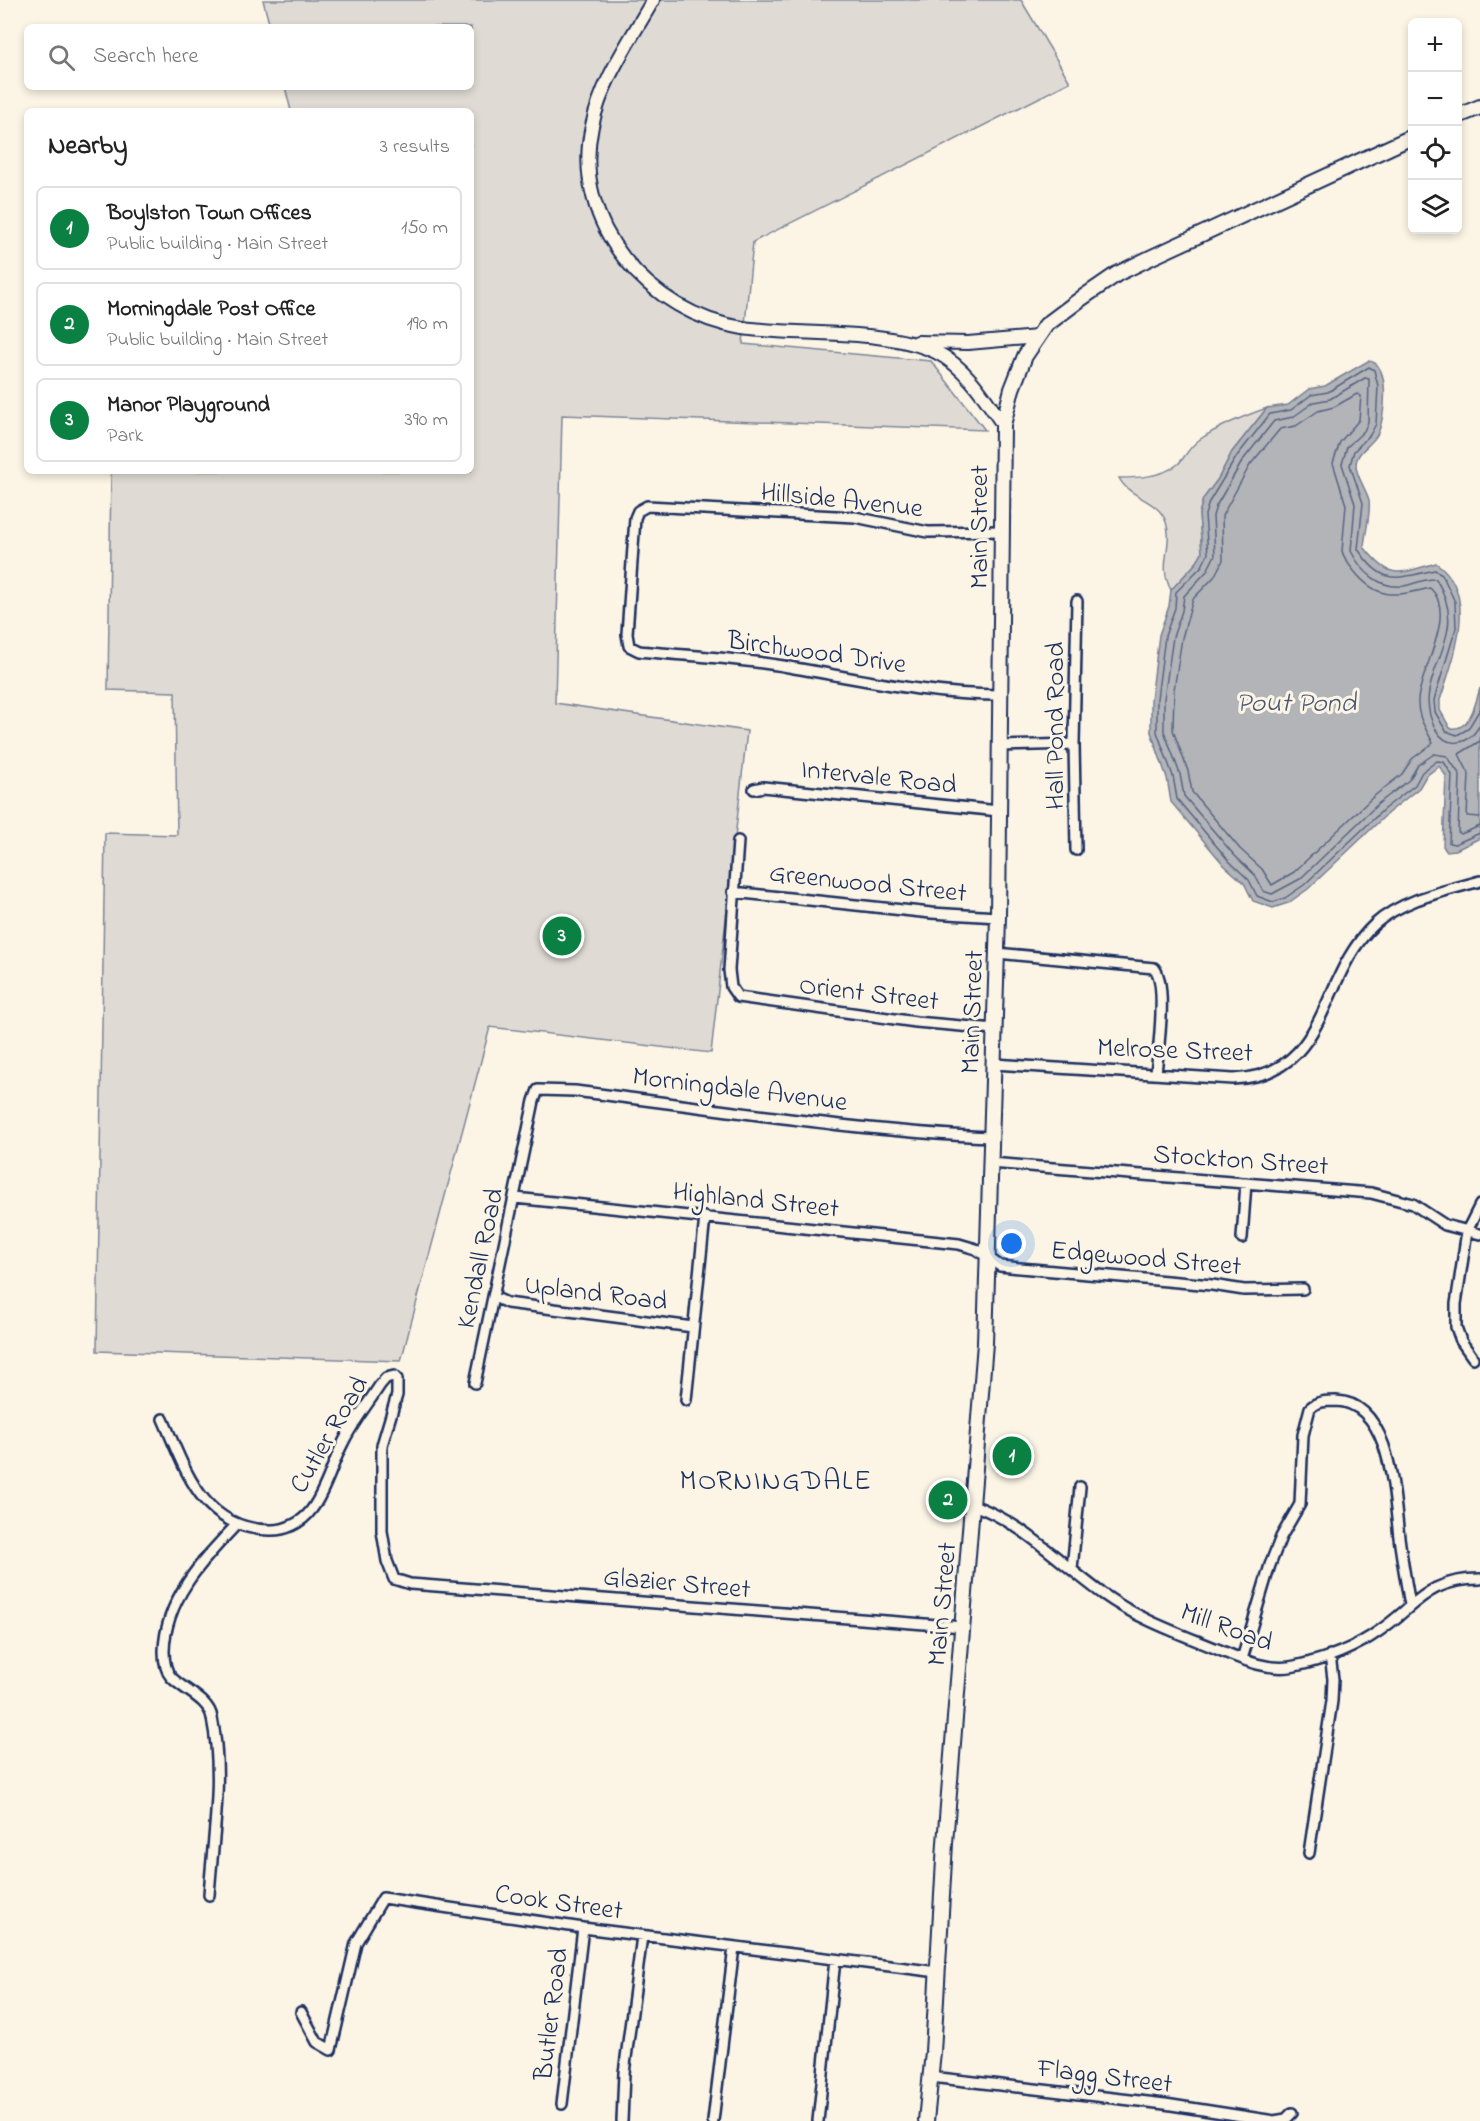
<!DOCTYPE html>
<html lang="en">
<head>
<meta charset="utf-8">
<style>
  body { margin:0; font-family:"Indie Flower",sans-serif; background:#f2f2f2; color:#222 }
  .controls { position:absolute; right:18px; top:18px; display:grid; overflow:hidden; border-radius:9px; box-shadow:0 3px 9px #0003 }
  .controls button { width:54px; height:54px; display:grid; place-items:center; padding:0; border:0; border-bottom:2px solid #e0e0e0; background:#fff; color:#222; font:30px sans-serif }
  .you { position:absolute; left:1012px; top:1244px; width:21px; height:21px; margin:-15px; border:4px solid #fff; border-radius:50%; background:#1a73e8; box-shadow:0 0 0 9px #1a73e833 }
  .badge { display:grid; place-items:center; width:39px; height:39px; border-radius:50%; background:#0b8043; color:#fff; font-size:20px; font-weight:700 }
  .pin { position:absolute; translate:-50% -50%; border:3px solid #fff; box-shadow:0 2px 6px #0006 }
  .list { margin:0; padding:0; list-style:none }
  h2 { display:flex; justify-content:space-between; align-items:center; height:78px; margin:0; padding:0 24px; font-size:26px }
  h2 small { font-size:20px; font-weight:400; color:#767676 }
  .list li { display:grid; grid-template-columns:39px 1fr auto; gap:18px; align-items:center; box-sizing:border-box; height:84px; margin:0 12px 12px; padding:0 12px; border:2px solid #e0e0e0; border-radius:9px }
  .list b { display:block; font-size:22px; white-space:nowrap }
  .list p { margin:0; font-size:20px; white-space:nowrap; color:#767676 }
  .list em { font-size:20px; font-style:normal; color:#767676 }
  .icon { flex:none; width:33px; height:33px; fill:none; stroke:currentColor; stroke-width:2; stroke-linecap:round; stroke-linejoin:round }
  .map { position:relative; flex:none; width:1480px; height:2121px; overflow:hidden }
  .search { position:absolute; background:#fff; box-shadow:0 3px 9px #0003; left:24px; top:24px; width:450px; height:66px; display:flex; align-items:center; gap:15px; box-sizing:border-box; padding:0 21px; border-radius:9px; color:#767676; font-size:22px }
  .panel { position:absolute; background:#fff; box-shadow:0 3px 9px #0003; left:24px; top:108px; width:450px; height:366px; border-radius:9px }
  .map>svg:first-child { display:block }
</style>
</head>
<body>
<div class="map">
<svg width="1480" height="2121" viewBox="0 0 1480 2121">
  <rect width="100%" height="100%" fill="#fcf5e5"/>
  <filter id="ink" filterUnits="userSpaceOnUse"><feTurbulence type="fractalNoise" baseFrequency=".0167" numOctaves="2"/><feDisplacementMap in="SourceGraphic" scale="12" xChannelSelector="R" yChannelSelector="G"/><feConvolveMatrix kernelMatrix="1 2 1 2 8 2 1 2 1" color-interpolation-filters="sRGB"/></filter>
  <g filter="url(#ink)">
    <path fill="#dfdbd4" stroke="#7d8599" stroke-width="1.5" d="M263,0h758l49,82 -317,160 -10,102 188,17 54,69 -423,-15 -7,288 192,28 -36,322 -221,-26 -89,334 -304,-10 8,-518 72,2 -2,-143 -67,-2 3,-219h360v-360h-180l-6,-24h186v-60h-201z
      M1267,408l-35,44 -14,27 -15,20 -4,15 3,38 -5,10 -26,28c-14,-26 3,-44 -5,-68 -8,-23 -36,-23 -47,-44 19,0 43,-1 59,-14 7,-6 10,-16 21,-24 20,-14 45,-24 68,-32z"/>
    <path fill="#b2b4b8" stroke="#767f94" stroke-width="1.5" d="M1368,361c24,0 17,60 9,74 -6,11 -21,16 -21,30 0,11 10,24 13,35 2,13 -4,33 -5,47 27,34 33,27 72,16 44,30 17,97 4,137v10l10,18c20,4 26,-26 30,-40v150l-24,12 -10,1 -3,-5 3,-70 -7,-10 -13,10 -7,12 -31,25 -80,76 -20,14 -15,5 -20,-7 -9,-18 -20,-18 -53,-63 -4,-24 -16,-46v-32l8,-65 10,-29 2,-16 26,-28 5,-10 -3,-38 4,-15 15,-20 14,-27 35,-44 21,-3 21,-16 16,-3z"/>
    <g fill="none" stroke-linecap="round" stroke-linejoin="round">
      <path stroke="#576482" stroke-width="1.5" d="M1357,394l4,2 -2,24 -19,22 -7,21 13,42 -4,46c2,8 7,14 12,20 24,30 42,25 76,17 28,25 -10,82 -12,112 -1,18 8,28 15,43l-21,16 -10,15 -29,23 -79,75 -22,13 -10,-16 -22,-20 -48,-57 -4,-21 -15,-41 1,-40 8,-52 11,-39 21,-22 9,-17 -1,-44 28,-51 30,-36 16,-3 22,-15 16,-4z
        M1480,709l-12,20 -11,6 -11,-4 -11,-19 -1,-12 22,-72 -1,-26 -13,-28 -7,-4c-39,9 -53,16 -77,-21l5,-46 -13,-38 4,-14 16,-16 6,-11 2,-38 -4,-16 -5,-3 -41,25 -17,3 -20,15 -21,4 -33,42 -28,46 -4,13 3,39 -6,12 -26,26 -1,16 -10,28 -8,63v33l16,44 4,23 52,62 20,19 8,16 16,6 12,-4 19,-13 80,-76 31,-24 7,-13 15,-11 7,1 8,13 -3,68 6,1 25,-11
        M1480,725c-5,8 -11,16 -21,17 -10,2 -18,-4 -23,-12 -21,-38 6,-64 12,-102 3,-18 -3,-34 -12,-49 -10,-1 -22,5 -32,7 -25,3 -43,-15 -53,-35l4,-47 -13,-40 5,-17 17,-16 4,-9 1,-43 -4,-1 -35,21 -16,3 -21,15 -19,4 -31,39 -27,46 -3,10 2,39 -8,16 -23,25 -2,15 -9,26 -9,62v32l16,43 4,22 50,59 21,20 8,16 9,3 28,-15 79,-76 30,-23 9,-15 16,-11 13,2 13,19 -2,57 3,2 19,-8
        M1480,741l-21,13 10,20 -2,42 13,1"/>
      <g stroke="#1b2f5e" stroke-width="14">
        <path id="minor" d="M1001,695c-72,0 -141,-16 -212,-28 -50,-9 -101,-11 -150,-16l-10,-5 -2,-12 8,-116 3,-7 9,-5 208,11 73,15 74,-1
          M1000,746l74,-2
          M754,789l9,-2 236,24
          M738,841l-9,129 2,17 7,10 178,25 79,7
          M1076,850l-2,-106 3,-143
          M733,892l198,21 67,4
          M997,953l157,15c14,14 4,84 2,105
          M994,1064l239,15c97,-3 85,-103 142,-155 28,-25 70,-33 105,-43
          M990,1163l381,30 42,11 32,21 35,9
          M515,1198l444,46 17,5 24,17 20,2 192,17 32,5 59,-1
          M1242,1238l4,-55
          M494,1297l13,6 186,24
          M1473,1358l-12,-17 -5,-14v-23l11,-73 13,-26
          M475,1383l59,-282 4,-11 37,1c138,17 277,40 416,46
          M686,1400l19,-183
          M163,1419c23,52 39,109 106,111 16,1 33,-7 43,-21 14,-19 20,-45 31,-66 10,-21 25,-39 37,-58l6,-7 8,-2 3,3v16l-15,50v86l5,30 7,18 16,5 553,43
          M973,1505c49,17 88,59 130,89 35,25 75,39 114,55 24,10 52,23 78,17 28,-6 60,-18 84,-35 38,-26 48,-52 101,-52
          M1072,1569l8,-82
          M1242,1659l28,-94 11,-28 19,-33 3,-69 7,-27c7,-7 17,-7 26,-7 56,2 58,96 63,136 3,23 7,45 11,68
          M1309,1853l23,-152 1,-22 -3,-24
          M209,1895c4,-59 15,-119 3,-177 -3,-19 -29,-28 -41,-41 -6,-7 -7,-17 -7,-26 1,-52 39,-91 73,-127
          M301,2012l16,30 14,8 25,-107 27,-45 200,30 355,44
          M931,2077l234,27 109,17
          M562,2104l21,-176
          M622,2121l2,-48 18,-137
          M713,2121l21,-174
          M818,2121l17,-161
          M1274,2121l12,-2 6,-6"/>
      </g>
      <g stroke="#1b2f5e" stroke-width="16">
        <path id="tertiary" d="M653,0c-23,41 -51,79 -61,126 -22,98 58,188 151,202 57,8 143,0 193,24 30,15 49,46 67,73
          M917,342l51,1 69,-6"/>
      </g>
      <g stroke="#1b2f5e" stroke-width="18">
        <path id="secondary" d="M1458,116l22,-9
          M926,2121l7,-69 12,-209 40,-500 13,-426 5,-492 9,-36 13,-33 21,-31 36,-27 35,-24 35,-17 260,-120"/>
      </g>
      <use href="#minor" stroke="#fcf5e5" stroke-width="9"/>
      <use href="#tertiary" stroke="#fcf5e5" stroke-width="12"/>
      <use href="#secondary" stroke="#fcf5e5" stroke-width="14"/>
    </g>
  </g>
  <g text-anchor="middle" stroke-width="6" stroke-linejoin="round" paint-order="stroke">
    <g font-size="27" fill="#1b2f5e" stroke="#fcf5e5">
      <text transform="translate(842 499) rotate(6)" y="9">Hillside Avenue</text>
      <text transform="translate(978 527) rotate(-90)" y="9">Main Street</text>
      <text transform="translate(817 651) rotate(8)" y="9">Birchwood Drive</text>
      <text transform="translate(1054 726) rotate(-90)" y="9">Hall Pond Road</text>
      <text transform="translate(879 776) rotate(6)" y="9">Intervale Road</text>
      <text transform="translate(868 882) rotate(6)" y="9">Greenwood Street</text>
      <text transform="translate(869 992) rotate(7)" y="9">Orient Street</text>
      <text transform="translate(971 1012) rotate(-88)" y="9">Main Street</text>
      <text transform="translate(1175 1049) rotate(2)" y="9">Melrose Street</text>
      <text transform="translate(740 1088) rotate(7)" y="9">Morningdale Avenue</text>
      <text transform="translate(1241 1159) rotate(4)" y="9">Stockton Street</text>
      <text transform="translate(756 1199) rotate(6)" y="9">Highland Street</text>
      <text transform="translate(1146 1257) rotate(5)" y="9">Edgewood Street</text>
      <text transform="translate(479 1258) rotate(-78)" y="9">Kendall Road</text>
      <text transform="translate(596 1292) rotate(7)" y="9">Upland Road</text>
      <text transform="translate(328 1434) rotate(-60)" y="9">Cutler Road</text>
      <text transform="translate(677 1582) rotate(5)" y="9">Glazier Street</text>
      <text transform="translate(941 1604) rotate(-85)" y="9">Main Street</text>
      <text transform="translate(1227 1626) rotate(20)" y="9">Mill Road</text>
      <text transform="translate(559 1901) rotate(8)" y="9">Cook Street</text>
      <text transform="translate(550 2014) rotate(-83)" y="9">Butler Road</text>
      <text transform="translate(1105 2075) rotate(7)" y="9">Flagg Street</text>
    </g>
    <g font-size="28" font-style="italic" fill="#485779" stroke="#fcf5e5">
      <text x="1296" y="711">Pout Pond</text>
    </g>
    <g font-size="28" letter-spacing="1.5" fill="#1b2f5e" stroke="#fcf5e5">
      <text x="776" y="1489">MORNINGDALE</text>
    </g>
  </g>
</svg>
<div class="controls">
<button>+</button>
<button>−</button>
<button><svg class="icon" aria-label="locate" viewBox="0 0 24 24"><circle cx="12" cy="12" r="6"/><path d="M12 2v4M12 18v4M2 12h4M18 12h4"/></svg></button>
<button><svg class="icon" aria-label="layers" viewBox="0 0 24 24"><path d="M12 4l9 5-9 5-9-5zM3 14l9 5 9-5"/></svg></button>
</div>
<div class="you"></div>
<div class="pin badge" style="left:1012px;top:1456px">1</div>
<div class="pin badge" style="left:948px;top:1500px">2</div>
<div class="pin badge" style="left:562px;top:936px">3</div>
<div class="search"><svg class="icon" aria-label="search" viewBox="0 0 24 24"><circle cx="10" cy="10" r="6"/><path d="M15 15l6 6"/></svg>Search here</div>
<section class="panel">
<h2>Nearby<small>3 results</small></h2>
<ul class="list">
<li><span class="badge">1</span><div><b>Boylston Town Offices</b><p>Public building · Main Street</p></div><em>150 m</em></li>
<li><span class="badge">2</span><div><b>Morningdale Post Office</b><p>Public building · Main Street</p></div><em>190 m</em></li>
<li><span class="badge">3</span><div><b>Manor Playground</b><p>Park</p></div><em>390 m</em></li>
</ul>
</section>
</div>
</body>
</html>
